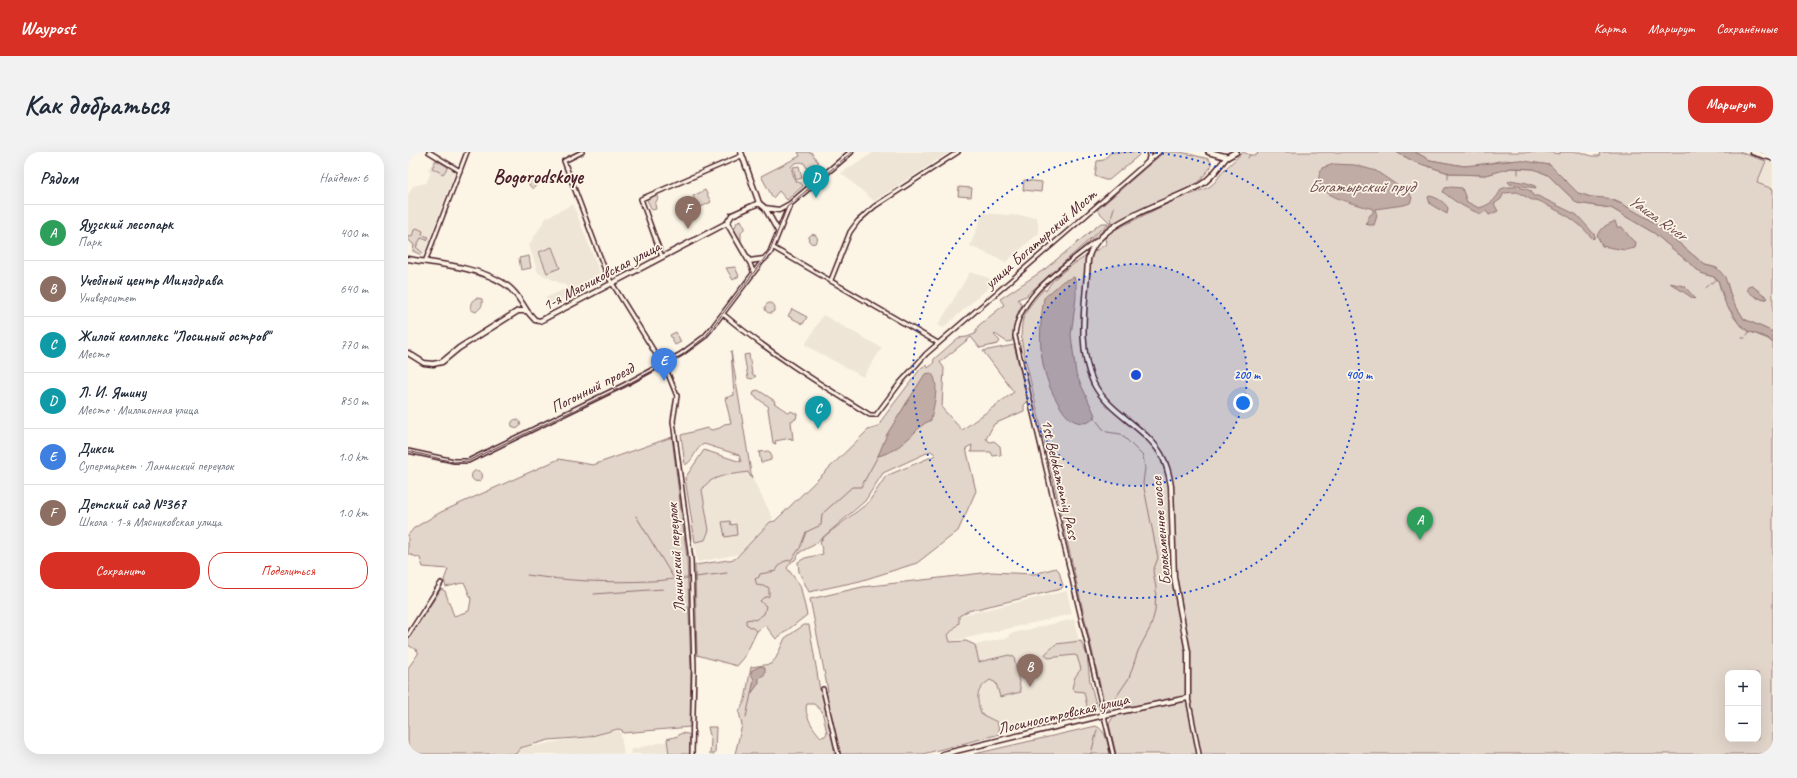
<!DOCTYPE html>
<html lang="ru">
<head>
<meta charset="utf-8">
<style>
  body { margin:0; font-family:Caveat,sans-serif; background:#f2f2f3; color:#1f2937 }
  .controls { position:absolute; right:12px; bottom:12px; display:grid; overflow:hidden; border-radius:8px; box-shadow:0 4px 16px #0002 }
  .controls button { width:36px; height:36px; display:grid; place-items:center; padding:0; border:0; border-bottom:1px solid #e0e1e3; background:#fff; color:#1f2937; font:20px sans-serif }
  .you { position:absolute; left:835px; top:251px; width:14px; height:14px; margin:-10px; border:3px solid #fff; border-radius:50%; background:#1a73e8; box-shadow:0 0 0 6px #1a73e833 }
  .badge { display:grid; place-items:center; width:26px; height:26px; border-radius:50%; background:#d93025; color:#fff; font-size:13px; font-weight:700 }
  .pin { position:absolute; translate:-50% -33px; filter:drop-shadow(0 1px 2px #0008) }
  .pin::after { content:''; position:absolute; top:21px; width:14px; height:12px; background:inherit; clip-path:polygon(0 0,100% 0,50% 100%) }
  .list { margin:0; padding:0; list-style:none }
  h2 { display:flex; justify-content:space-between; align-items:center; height:52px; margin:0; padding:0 16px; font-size:17px }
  h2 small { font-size:13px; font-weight:400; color:#747a83 }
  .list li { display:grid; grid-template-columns:26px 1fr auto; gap:12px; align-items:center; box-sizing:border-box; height:56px; padding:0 16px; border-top:1px solid #e0e1e3 }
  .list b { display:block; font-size:15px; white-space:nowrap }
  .list p { margin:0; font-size:13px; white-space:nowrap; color:#747a83 }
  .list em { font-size:13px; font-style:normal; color:#747a83 }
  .actions { display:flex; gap:8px; padding:12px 16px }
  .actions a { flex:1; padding:9px 0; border:1px solid #d93025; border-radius:16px; text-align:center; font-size:14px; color:#d93025 }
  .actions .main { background:#d93025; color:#fff }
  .map { position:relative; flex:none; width:1365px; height:602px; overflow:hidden; border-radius:16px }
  header { display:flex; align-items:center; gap:24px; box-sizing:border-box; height:56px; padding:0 20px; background:#d93025; color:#fff }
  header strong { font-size:19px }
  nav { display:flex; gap:22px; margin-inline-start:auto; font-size:14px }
  .intro { display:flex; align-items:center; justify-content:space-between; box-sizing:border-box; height:96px; padding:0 24px }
  h1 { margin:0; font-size:28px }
  .button { padding:10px 18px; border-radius:16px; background:#d93025; color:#fff; font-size:14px; font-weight:700 }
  main { display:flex; gap:24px; padding:0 24px }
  aside { flex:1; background:#fff; border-radius:16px; box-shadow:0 4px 16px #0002 }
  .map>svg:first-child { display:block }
</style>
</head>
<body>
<header>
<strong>Waypost</strong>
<nav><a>Карта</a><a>Маршрут</a><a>Сохранённые</a></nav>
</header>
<div class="intro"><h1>Как добраться</h1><a class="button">Маршрут</a></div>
<main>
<aside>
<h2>Рядом<small>Найдено: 6</small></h2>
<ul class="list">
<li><span class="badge" style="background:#2e9e5b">A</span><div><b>Яузский лесопарк</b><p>Парк</p></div><em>400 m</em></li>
<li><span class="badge" style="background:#8d6e63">B</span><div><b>Учебный центр Минздрава</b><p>Университет</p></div><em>640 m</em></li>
<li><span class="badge" style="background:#0f9aa8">C</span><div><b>Жилой комплекс &quot;Лосиный остров&quot;</b><p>Место</p></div><em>770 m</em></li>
<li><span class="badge" style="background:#0f9aa8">D</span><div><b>Л. И. Яшину</b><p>Место · Миллионная улица</p></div><em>850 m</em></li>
<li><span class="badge" style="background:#3f7fe0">E</span><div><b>Дикси</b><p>Супермаркет · Ланинский переулок</p></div><em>1.0 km</em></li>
<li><span class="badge" style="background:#8d6e63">F</span><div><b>Детский сад №367</b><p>Школа · 1-я Мясниковская улица</p></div><em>1.0 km</em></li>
</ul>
<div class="actions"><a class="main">Сохранить</a><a>Поделиться</a></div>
</aside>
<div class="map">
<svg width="1365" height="602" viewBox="0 0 1365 602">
  <rect width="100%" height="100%" fill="#fcf5e5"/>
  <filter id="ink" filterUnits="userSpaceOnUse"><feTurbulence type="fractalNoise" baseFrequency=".025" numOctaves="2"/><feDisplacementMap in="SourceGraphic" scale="8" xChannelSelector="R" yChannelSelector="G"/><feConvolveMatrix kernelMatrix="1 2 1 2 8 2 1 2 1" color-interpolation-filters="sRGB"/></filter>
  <g filter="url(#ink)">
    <path fill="#eee5d7" d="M466,0h76l-76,49 -33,-28z
      M26,7l21,13 -31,82 -13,-2 2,-6 -5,-4v-47l5,-9 13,-3 5,-11 -3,-2z
      M1358,9l7,2v26l-16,-6z
      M165,52l27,69 -6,3 3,7 -48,22 -4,-7 24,-11 -31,-14 -9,-28 17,-27z
      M575,61l54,4 2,16 -33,29 -36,-16z
      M562,120l19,6 5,5 -51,45 -5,-3z
      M415,163l59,33 -19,29 -58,-32z
      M296,298l38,13 7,9 24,46 -33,36 -43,8 -12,-80v-4z
      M659,439l5,23 -224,51 -3,-23z
      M666,467l21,92 -112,26 -17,-73 13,-3 -4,-16 35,-8 -1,-3z
      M212,578l4,24h-105l-1,-5z
      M259,589l2,13h-38l-1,-4z"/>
    <path fill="#e2d5ca" stroke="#967a7a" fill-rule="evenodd" d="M390,0h13l11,16 -10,9 -8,-14c-4,-2 -11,0 -13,4l4,14 6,2 2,3 -16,14 -8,-9 -6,7 -12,-22 39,-20z
      M703,0h29l-2,4 -29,24h-4l-10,-4 2,-15 7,-1z
      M756,0h17l28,7 2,3v5l-14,17 -86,40 -14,-14z
      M835,0l7,3h7l1,-3h138l19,10 37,12 34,1 25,-7 23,1 14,6 29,28 34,5 43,25 47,40 13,4 4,3 5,18 12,21 13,12 20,8 5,4v411h-657l-7,-30 4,-7 -1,-6 -7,-4 -83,-363c-3,-27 4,-35 22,-55l2,2c9,-20 43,-35 60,-47l-1,-6 7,-7 77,-38 1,2 19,-8 6,-5 9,-12zM1320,521h30v66h-30z
      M1007,0h133l12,2v-2h20l12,4h7l1,-4h139l27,9 -9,22 16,6v143l-29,-13 -12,-19 -5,-17 -13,-16 -9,-2 -50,-42 -31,-18 -10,-5 -23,-3 -13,-4 -28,-28 -46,-5 -28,6h-12l-34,-6zM1343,133l16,14 -10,-1z
      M28,8l12,7 -5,7 -11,-6z
      M391,14l3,12 -6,2 -3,-13z
      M125,24l6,5 -6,8 -6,-6z
      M616,28l18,2 -1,10 -18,-2z
      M551,35l13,1 -1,9 -13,-1z
      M297,38l6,12 -12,6 -6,-12z
      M248,42l2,4 -3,6 1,5 -4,1 -6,-12z
      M333,68l4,8 -4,4v10l-7,-12 3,-8z
      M693,71h7l-82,73 -8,3 4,6c-8,11 -6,24 -10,36l-5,1 -12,-8 -1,1 6,6 -2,3 -18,4 -9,-11 -31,25 4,6 -2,40 20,22 52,-38 -31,-41 31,-6 14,56 -4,4v6l-30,13 -8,15 4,3 4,-1 6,5 1,9 -8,1 -2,-4h-20l1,-7 -6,3 10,43 -18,40 -41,32 -57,18 -51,11 -10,-20 -1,-10 7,-4 18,-4 -3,-12 6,-7 42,-32 18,-27 50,-21 -5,-4 -48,22 -18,28 -51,44 -14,7 -5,8 -4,2 -4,6 13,17 7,30 -31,24 -11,-14 -8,6 -13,27 -7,8 -40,-11 -2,-90 40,-6 35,-37 5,-1 93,-91 10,-3 5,-9 38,-50 5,-3 2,3 5,-4 1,-5 24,-21 9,-1 8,-3 3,-8 26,-21 -4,-6 45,-30zM500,248l23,20c-21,8 -31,31 -53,36z
      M9,76l6,3 -1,4 7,2 -2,3 -6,-2 -5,9 7,6 -2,2 -8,-4 1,-6 -6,-6v-4l4,2 2,-7z
      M400.5 87a4.5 4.5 0 1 1 9 0a4.5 4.5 0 1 1-9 0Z
      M144,95l8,21 -13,5 -8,-21z
      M121,104l2,12 -10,2 -2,-12z
      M327,115l4,9 -6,4 -7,-12z
      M69,146l5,1c1,8 -1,8 -6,13l-5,-2c-1,-6 0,-10 6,-12z
      M357 156a5 5 0 1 1 10 0a5 5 0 1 1-10 0Z
      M384,157l15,8 -4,7 -15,-8z
      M268,180l5,10 -6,3 -5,-10z
      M323,199l21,128 -4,-7c-16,3 -37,2 -46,18l7,40 -4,10 -10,2 -10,-64 19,-28 37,12 -2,-7 -35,-11c-9,4 -10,17 -19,21l-4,-30 26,-7 5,2 8,-2 4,-4 7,-1 -6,-25 9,-3z
      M341,202l3,20 4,2 -4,3 -4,-1 -4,-23z
      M350,238l17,11 -1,2 15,10 2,-2 6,3 -1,5 -5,2 2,19 -1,1 -1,-3 -16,3 1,3 -3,-1 -5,-34 1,-2 -16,-12 1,-4z
      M103.5 272a4.5 4.5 0 1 1 9 0a4.5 4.5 0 1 1-9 0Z
      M264,285l15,122 4,110 -1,58 -67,6 -1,-3 -4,-1 -30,8 -39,3 -29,8 -4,6h-108v-86l10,-14v-3l-10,-6v-6l33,-50 4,2 9,25 15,-5 2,-12 -6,-15 -3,-1 -16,4 -2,-7 4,-11 -25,-2 -3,-9 -12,-4v-19l6,-7 27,-16 118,-53 34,6z
      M360,299l3,2v7l-10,3 -2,-11z
      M63.5 324a5.5 5.5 0 1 1 11 0a5.5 5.5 0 1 1-11 0Z
      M322,369l1,4 5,-1 1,11 -12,2 -3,-15z
      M648,416l3,3 4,15 -2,3 -93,22 -9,5v7l-11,12 2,7 16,-1 9,4 4,17 30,-7 5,2 7,35 -21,5 -4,-14 -6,-3c-16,11 -13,18 -9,34l16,8 3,12 -77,20h-188l7,-29 -3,-13 6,-12 6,-33 20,-3 5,-6 9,-20 19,-13h5l11,65 4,3 4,-2 -18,-92 52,-12 129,-15 43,2zM399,552h7l8,7 5,22 -2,3 -4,1c-7,-7 -18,-23 -14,-33z
      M673,489l6,14 3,27 7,26 -5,5 -15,3 2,-3 9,-2 -4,-19 -9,-1 -3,-3 3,-11 6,-8 -4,-13 -3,-1 -26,3 -3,-4 11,-10z
      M688,574c11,5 11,17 14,28h-136z
      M300,575h8l-1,27h-5l1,-14z
      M273,581l7,1 2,2v18h-21l-2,-15 11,-3z"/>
    <path fill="#c0aca5" stroke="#917474" d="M988,0h19l15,8 34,6 54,-6 32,5 28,28 13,4 16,1 17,7 31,18 50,42 12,3 8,9 7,23 12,19 29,13v11l-5,-5 -20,-7 -10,-8 -4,-8 -8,-10 -8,-25 -4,-3 -13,-4 -47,-40 -43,-25 -34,-5 -29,-28 -14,-6 -23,-1 -25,7 -34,-1 -37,-12z
      M926,12l21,1 21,6 34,23 2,4 -2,5 -6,2 -29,4 2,7 -3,9h-6l-2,-2 4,-8 3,-2v-4c-19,-6 -67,-13 -51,-41z
      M1102,28l17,3 8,3 1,2 -26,-4 -2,-2z
      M1042,35l12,1 5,14 12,6c11,-3 18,-9 22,-19 9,-4 21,-2 30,2l2,5h5l39,19 17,19 1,3 -2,2c-14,-16 -22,-22 -41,-31 -7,-3 -12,-9 -20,-8l-15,-8 -13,1 -3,6 -7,5 4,7 -9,4 -3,-4 -5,3c-14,-5 -26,-12 -38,-22l2,-4z
      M1022,44c8,2 14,6 18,12l-1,6 -17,-10 -2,-7z
      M1207,69l2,6h5l10,13 4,2 -1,6 -10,2 -23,-4 -5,-11 8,-9z
      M666,125l2,6v15l-5,37 5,39 19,41c-4,8 -9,9 -18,7 -10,-3 -14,-11 -19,-19 -20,-33 -20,-69 -14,-105l19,-17z
      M1262,131l14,3 11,12 -1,1z
      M1343,133l17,13 -1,1c-10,-1 -13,-2 -20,-9l1,-4z
      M523,221c10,9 2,35 0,47 -10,4 -15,12 -22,18 -10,9 -19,15 -31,18l9,-22 38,-60z
      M353,514l4,2v6l-6,4v5l-8,11 3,-15 -3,-5 1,-4z"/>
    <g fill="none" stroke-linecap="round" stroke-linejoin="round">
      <path stroke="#917474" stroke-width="1" d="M840,6l2,-3
        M1040,20v7
        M1110,22v-6
        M667,102l35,-30 4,-17
        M1303,132l6,-5
        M1298,136l3,-3
        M1339,183l3,-4
        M1334,186h3
        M685,264l10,13 4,3 14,2 22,22 2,12 -2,15 15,75 -5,13 3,17 -1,23 -4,15 -13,25 -9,27 -21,31
        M228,364l37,61
        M119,423c41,6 82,8 124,6 13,0 24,-3 37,-3
        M287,425l32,-4
        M186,442l69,-5
        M349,479l-11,-7v-4l6,-1 3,1 9,-6 2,-8 -6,-5 3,-3 6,-2v-7l-1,-2 -11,-2 -2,-6 4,-2 1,-3 16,-3c5,-9 7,-10 15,-11l9,-12 6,-16 15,-7 1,-11 30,-27h9l17,-31
        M338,565l5,-23
        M683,602l6,-24"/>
      <g stroke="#4a1f2b" stroke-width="6">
        <path id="minor" d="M21,0l31,19
          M174,0l-18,9 43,114 55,89
          M740,9l2,-9
          M688,89c-29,24 -79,54 -81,95l98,418
          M364,95l166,96
          M254,105l-21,-58 100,-43
          M341,109l4,10
          M17,110l42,-110
          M423,128l19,-48 8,-11 17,-15 83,-54
          M315,162c45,38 97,70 147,101h6l24,-32 26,-29 233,-202
          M256,212l13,32 -4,25 18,139 3,109 -2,85
          M0,299l46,10h14l156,-76 57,-31 23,-17 7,-8 53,-70
          M0,483l33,-52
          M415,537l15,65
          M780,546l11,56"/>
      </g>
      <g stroke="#4a1f2b" stroke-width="7">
        <path id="tertiary" d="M333,0l18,51
          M382,52l-20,49 -6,6 -15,2 -22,-38 5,-8 27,-12 6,5 14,2 11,-6 61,-52
          M357,56l13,23
          M0,107c29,5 70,8 95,24 11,6 17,17 24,28
          M0,201l16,10 9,1 9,-2 17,-14 59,-37h9l8,9 5,1 187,-98
          M535,602l161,-39 84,-17v-46l-14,-75 -3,-91c-2,-11 -4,-22 -10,-32 -17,-28 -52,-41 -67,-70 -18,-37 -8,-84 -6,-124 7,-40 83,-57 114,-76 10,-6 17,-18 25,-27"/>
      </g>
      <g stroke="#4a1f2b" stroke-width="8">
        <path id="secondary" d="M801,0l18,5
          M1345,0l20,6
          M819,5l9,-5"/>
      </g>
      <use href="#minor" stroke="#fcf5e5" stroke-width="3"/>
      <use href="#tertiary" stroke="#fcf5e5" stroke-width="4"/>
      <use href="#secondary" stroke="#fcf5e5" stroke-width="4.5"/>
      <path stroke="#4a1f2b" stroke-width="1" d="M1355,0l10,3
        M0,299l46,11 14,-1 156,-75 58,-31 23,-18 65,-86 17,-44 65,-55"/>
    </g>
  </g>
  <circle cx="728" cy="223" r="111" fill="#1d4ed8" fill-opacity=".12"/>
  <g fill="none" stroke="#1d4ed8" stroke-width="2" stroke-dasharray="2 4">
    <circle cx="728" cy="223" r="111"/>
    <path d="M730 0A223 223 0 1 1 726 0"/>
  </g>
  <g text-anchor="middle" stroke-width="3.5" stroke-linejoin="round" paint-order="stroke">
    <g font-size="16" fill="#4a1f2b" stroke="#fcf5e5">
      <text transform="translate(632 86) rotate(-41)" y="6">улица Богатырский Мост</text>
      <text transform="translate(193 123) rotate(-28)" y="6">1-я Мясниковская улица</text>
      <text transform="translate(184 235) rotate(-27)" y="6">Погонный проезд</text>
      <text transform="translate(653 327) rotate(77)" y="6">1st Belokamenniy Pass</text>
      <text transform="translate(752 379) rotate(-95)" y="6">Белокаменное шоссе</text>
      <text transform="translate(267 406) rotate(-94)" y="6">Ланинский переулок</text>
      <text transform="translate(655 561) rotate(-13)" y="6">Лосиноостровская улица</text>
    </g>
    <g font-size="17" font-style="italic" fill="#6d4950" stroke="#fcf5e5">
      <text x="953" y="40">Богатырский пруд</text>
      <text transform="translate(1250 65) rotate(35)" y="6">Yauza River</text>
    </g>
    <g font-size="20" font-weight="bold" fill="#4a1f2b" stroke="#fcf5e5">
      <text x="130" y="31">Bogorodskoye</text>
    </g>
  </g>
  <circle cx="728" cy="223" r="6" fill="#1d4ed8" stroke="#fcf5e5" stroke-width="2"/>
  <g font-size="12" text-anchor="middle" font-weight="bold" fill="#1d4ed8" stroke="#fcf5e5" stroke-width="3.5" stroke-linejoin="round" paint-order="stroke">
    <text x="839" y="227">200 m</text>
    <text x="951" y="227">400 m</text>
  </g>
</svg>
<div class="controls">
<button>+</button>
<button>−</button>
</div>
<div class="you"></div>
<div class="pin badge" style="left:1012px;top:388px;background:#2e9e5b">A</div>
<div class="pin badge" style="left:622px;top:535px;background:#8d6e63">B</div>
<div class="pin badge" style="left:410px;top:277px;background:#0f9aa8">C</div>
<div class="pin badge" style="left:408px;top:46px;background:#0f9aa8">D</div>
<div class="pin badge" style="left:256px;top:229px;background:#3f7fe0">E</div>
<div class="pin badge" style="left:280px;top:77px;background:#8d6e63">F</div>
</div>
</main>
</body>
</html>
